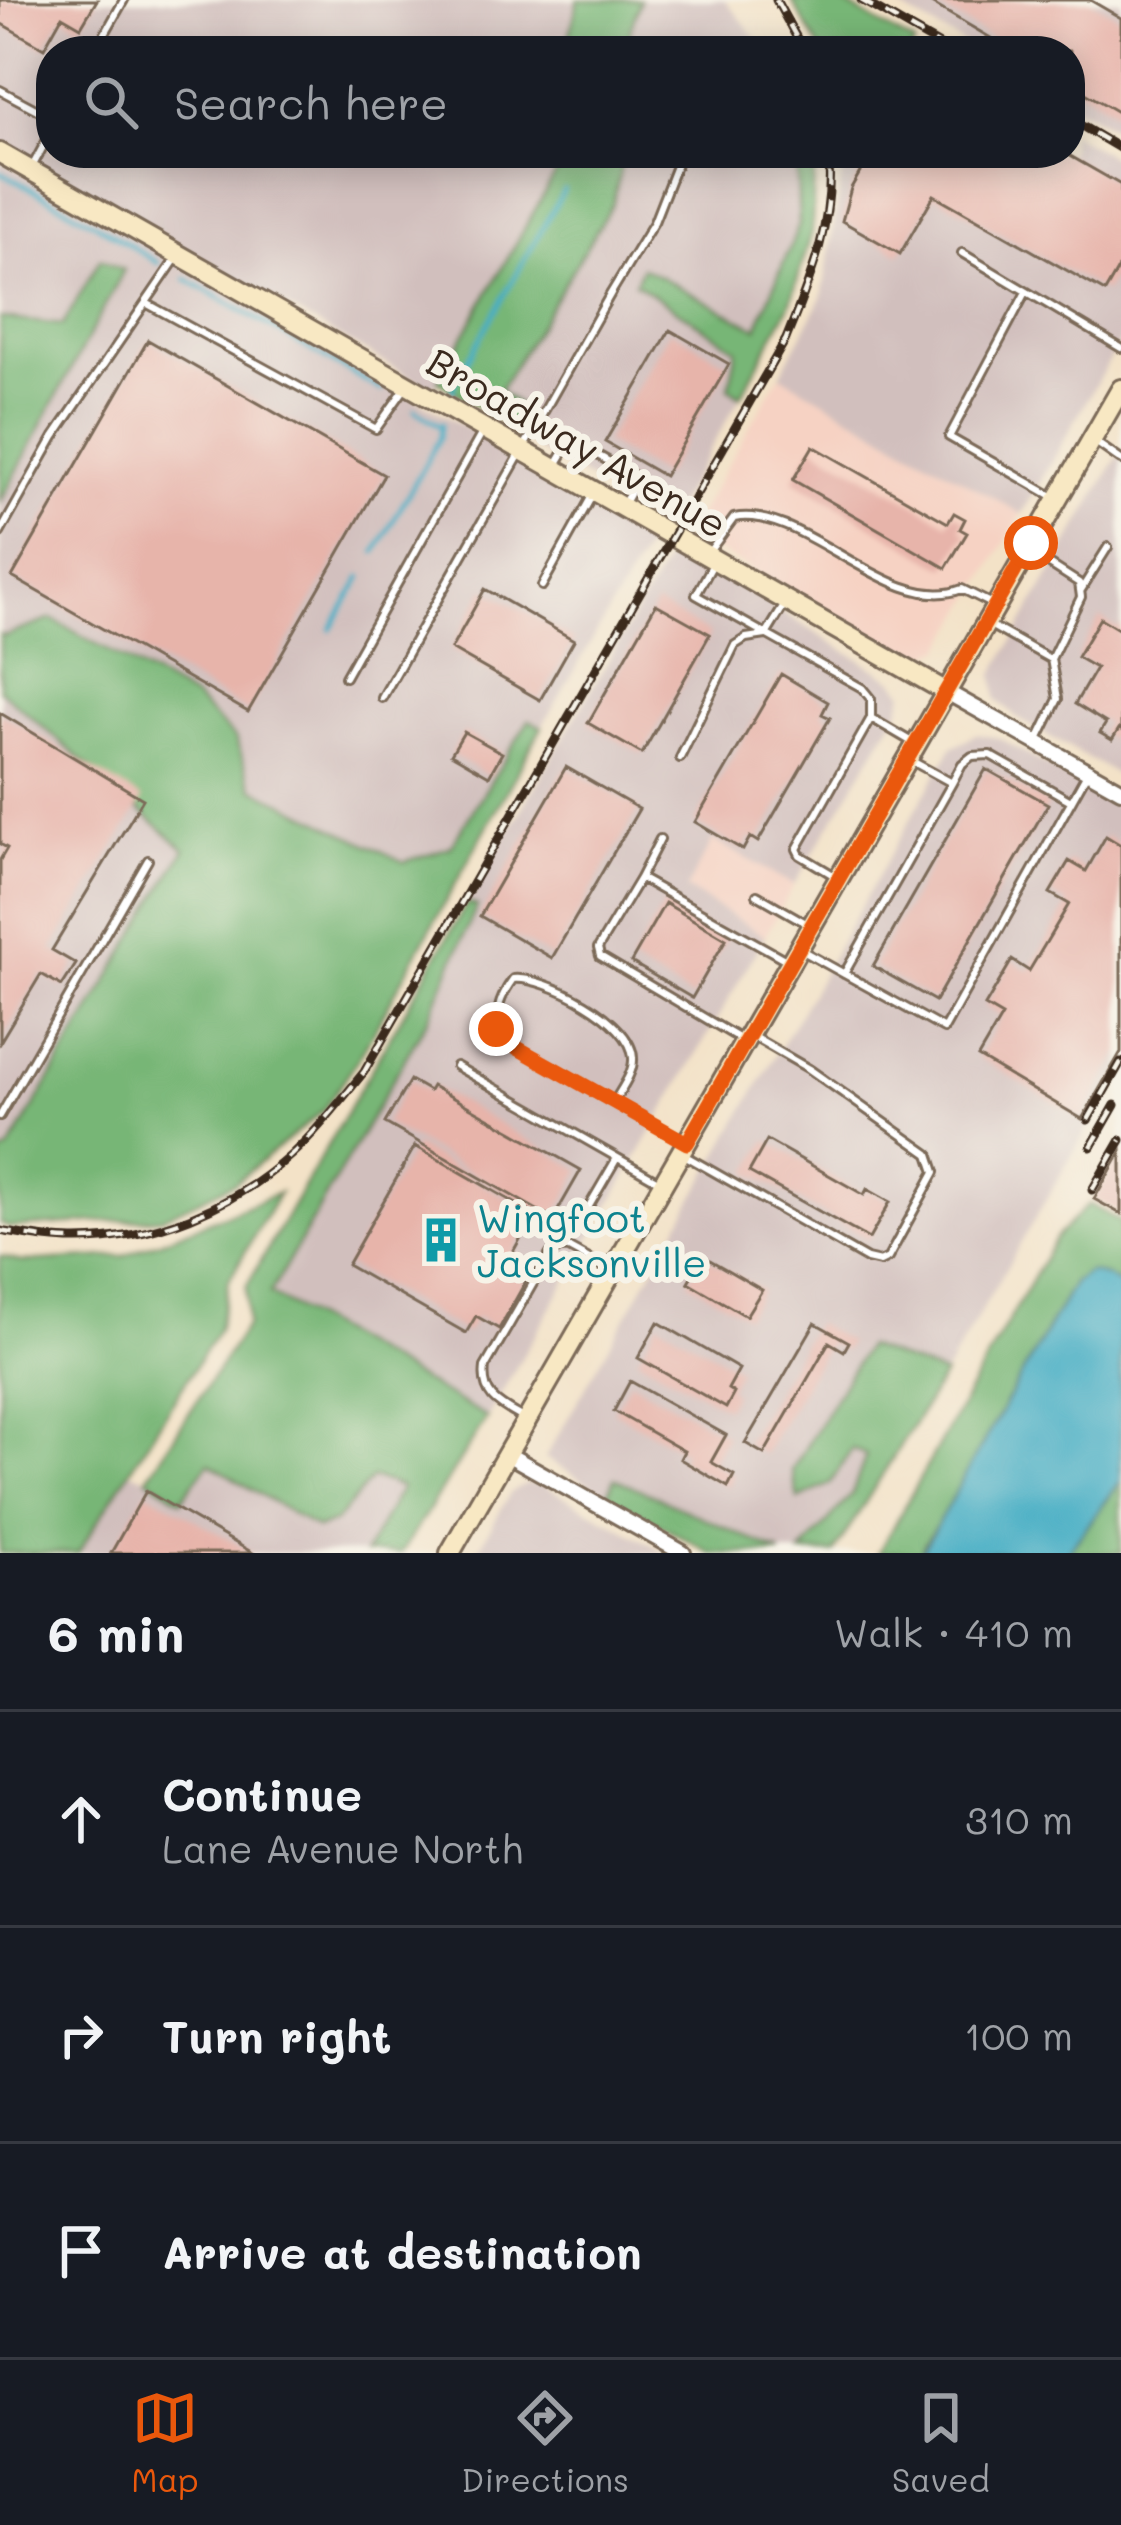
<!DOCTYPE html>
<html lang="en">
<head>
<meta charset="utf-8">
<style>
  body { margin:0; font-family:Mali,sans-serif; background:#20242c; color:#f1f3f6 }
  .stop { position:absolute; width:36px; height:36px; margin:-27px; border:9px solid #ea580c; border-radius:50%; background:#fff }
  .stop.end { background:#ea580c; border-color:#fff; box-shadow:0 3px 12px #0008 }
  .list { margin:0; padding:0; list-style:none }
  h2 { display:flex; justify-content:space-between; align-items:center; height:156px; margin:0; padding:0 48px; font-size:51px }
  h2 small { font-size:39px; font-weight:400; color:#9ea1a6 }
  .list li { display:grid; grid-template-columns:78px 1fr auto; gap:36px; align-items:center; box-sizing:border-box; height:216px; padding:0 48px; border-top:3px solid #363941 }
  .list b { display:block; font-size:45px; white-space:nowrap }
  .list p { margin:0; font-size:39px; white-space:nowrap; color:#9ea1a6 }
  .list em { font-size:39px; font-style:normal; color:#9ea1a6 }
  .icon { flex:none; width:66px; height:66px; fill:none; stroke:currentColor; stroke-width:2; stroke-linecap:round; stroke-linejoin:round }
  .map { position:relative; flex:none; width:1121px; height:1553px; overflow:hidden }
  .search { position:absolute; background:#171b24; box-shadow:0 6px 30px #0003; left:36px; right:36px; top:36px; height:132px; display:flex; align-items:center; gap:30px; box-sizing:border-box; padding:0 42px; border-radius:48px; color:#9ea1a6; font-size:45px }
  .sheet { height:804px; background:#171b24 }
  nav { display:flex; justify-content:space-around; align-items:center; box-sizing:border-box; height:168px; border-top:3px solid #363941; background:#171b24; font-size:33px; color:#9ea1a6 }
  nav a { display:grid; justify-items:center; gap:6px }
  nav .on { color:#ea580c }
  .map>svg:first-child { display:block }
</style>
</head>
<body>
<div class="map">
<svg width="1121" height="1553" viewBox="0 0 1121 1553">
  <rect width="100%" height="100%" fill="#f7f3e8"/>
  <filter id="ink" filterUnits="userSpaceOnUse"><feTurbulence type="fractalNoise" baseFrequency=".00833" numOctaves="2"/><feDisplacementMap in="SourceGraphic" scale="24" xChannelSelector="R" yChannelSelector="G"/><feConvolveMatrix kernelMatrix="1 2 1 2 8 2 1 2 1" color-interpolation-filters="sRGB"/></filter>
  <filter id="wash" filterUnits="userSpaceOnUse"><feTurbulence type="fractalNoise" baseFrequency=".004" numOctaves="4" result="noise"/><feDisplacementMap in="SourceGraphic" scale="48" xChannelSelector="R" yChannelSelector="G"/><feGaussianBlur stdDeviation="2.7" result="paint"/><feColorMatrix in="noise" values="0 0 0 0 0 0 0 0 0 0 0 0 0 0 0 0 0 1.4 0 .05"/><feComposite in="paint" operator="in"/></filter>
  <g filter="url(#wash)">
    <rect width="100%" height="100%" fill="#f3e2c7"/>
    <path fill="#f6d2c3" d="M780,375l242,139 -79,134 -22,10 -18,-4 -216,-120z
      M713,839l81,46 -29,51 -79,-47z"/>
    <path fill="#d1bfbd" d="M0,0h578l-10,42 1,9h-518v102h510l-5,20 -123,217 -433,-246z
      M640,0h85l42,51h-137v-21z
      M886,0h235v132l-51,-29v-52h-93z
      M1070,133l51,29v178l-99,174 -242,-139 42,-78 22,-132 7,-12h219z
      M624,153h172l4,72 -43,103 -114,-60 -8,15 102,66 -8,39 12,8 -74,127 -128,-72 -34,-26 16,-17 -23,-17 115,-188z
      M0,160l653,375 -111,192 -14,-6 -78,126 -46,15 -151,-74 -18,-50 -235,-104v-131l124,-232 -25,-12 -36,66 -63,-7z
      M1121,451v326l-104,-59 -20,-18 -3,-26z
      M674,547l220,133 10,12 -4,17 -106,176 -81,-45 -27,49 79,47 -278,482 -218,-124 161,-279 47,-108 -10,-4z
      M0,690l186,158 -177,302 -9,5z
      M976,734l23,4 122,70v263l-177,304 -79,-29 -73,123 38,14 22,-35 14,6 -14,40 -51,59h-20l-166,-74 -8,16 -62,-37 407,-711z
      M208,1463l109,66 18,-8 37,-43 29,9 -36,66h-287l51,-82 18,7 33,22z
      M527,1484l16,1 124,68h-191l35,-61z"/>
    <path fill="#77b676" stroke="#59704a" stroke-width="3" d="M578,0h62l-10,30v21h-61l-1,-9z
      M791,0h47l77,44 -4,7h-90z
      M561,153h63l-11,50 -114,188 23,17 -17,17 -67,-44 118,-208z
      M796,153h19l-3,79 -22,73 -49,91 -12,-8 8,-39 -102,-66 7,-16 115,61 42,-103z
      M100,259l24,11 -124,233v-185l63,7z
      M52,619l143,80 40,39 18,50 151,74 46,-15 79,-127 13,7 -182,329 -38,56 -86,70 -75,36 -152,10 -9,-5v-68l9,-5 176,-301 -185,-159v-56l4,2z
      M467,903l10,3 -47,109 -160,279 217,124 -86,135h-36l36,-66 -29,-9 -37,44 -18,7 -108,-66 -28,37 -34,-22 100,-154 -1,-37z
      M279,1193l-50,87 -11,50 -140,223h-78v-297l22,6 101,-6z
      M1089,1204l32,18v63l-15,-9 -182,268 -3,9h-43l178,-316z
      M866,1346l78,29 -110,178h-33l51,-59 14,-39 -14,-6 -22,35 -32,15 -6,-29z
      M615,1478l166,75h-70l-104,-58z
      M1121,1481v72h-54z"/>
    <path fill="#46aec5" stroke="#406c72" stroke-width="3" d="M1089,1272l17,4 15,9v196l-54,72h-146l153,-271z"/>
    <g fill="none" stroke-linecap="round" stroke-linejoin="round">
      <path stroke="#46aec5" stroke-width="4.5" d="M0,172l98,53 60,38
        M186,279l195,111
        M452,392l4,-11 108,-191
        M415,410l26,16
        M376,552l63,-113 3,-16
        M331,629l31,-52"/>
    </g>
    <g id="blocks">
      <path fill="#e7b4aa" d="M0,0h97l-16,27 -19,-11 -18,32 -44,-25z
        M926,0h164l31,18v96l-51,-30v-33h-57z
        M871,153h194l56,32v79l-16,28 -171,-97 -34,59 -58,-33 9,-33z
        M670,330l59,34 -65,112 -59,-34z
        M148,340l236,135 -136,237 -236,-135z
        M813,446l135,77 6,-10 11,6 -5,10 7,4 -21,35 -153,-88z
        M485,589l89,51 -34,60 -89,-51z
        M656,604l54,30 -68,120 -54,-31z
        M1100,618l18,11 3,-5v106l-2,-1 -7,11 -12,-7 6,-10 -31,-19 21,-36 -19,-11z
        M781,674l47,28 -6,12 8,4 -72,124 -8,-5 -7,13 -48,-28z
        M0,713l143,86 -91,151 24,14 -14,22 -21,-12 -41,68v-182l7,-12 -7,-4z
        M464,732l38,21 -13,23 -38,-22z
        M566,767l73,42 -87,149 -72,-42z
        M986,769l62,35 -113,197 -62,-35z
        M1106,836l15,9v207l-39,67 -104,-62 24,-41 -17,-10 27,-46 17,11 40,-67 -19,-11 19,-32 17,10z
        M665,903l61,36 -34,59 -61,-36z
        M410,1080l19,11 3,-5 149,84 -28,49 -168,-96z
        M767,1140l97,55 3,-6 23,13 -21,37 -120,-67z
        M415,1146l119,68 -30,54 22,13 -27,48 -23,-13 -10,17 -119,-68z
        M1121,1152v62l-27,-15z
        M703,1256l59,34 -16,26 -58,-34z
        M658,1322l81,47 -11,20 6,4 -8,15 -88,-50z
        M815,1323l34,19 -5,9 -15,-9 -65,112 -19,-11z
        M630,1381l96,54 -15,27 23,13 -6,12 -48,-28 4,-8 -70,-40z
        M146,1491l107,62h-142z"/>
    </g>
  </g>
  <g filter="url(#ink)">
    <use href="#blocks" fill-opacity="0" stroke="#7b6a59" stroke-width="3"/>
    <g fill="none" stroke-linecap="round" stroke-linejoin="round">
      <g stroke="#7b6a59" stroke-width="12">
        <path id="lane" d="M95,51l29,-51
          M0,90l43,23 8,11
          M32,167l19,-35
          M962,253l159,95
          M1026,292l-77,145 105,60
          M146,303l230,126 30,-42
          M1094,441l27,19
          M556,465l15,-25 67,38 -15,27
          M0,533l54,-96 123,-180
          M709,552l25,-34c69,-14 157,99 228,71l30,15
          M1031,552l48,31 2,14 -30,62 7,40 -20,41
          M714,562l-18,33 166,93 9,11v19
          M542,586l51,-92
          M1081,590l27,-43
          M988,624l62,35
          M345,677l138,-246
          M382,698l229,-405 43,-71 27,-69
          M680,758l55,-113 11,-7 20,-3 19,-31
          M952,783l10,-19 10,-8 18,-1 81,46
          M835,876l-35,-21 -3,-6 74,-131 41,24
          M640,878l20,-39
          M757,895l49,28
          M801,950l143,79 142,-254
          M844,974l108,-191 -42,-23
          M742,1040l-142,-84 -2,-8 42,-70 148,83
          M456,1066l204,116
          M614,1102c7,-13 20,-29 19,-44 -1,-37 -87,-82 -120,-79 -14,19 -22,42 -8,62l179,100
          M0,1116l148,-256
          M684,1155l183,104 13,3 8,-4 47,-86 -6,-18 -120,-85 -57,-33
          M578,1225l39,-67
          M523,1418c-23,-13 -42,-21 -38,-51l65,-113 11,-7 8,1 40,22"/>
      </g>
      <g stroke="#7b6a59" stroke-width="20">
        <path id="street" d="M945,691l176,99
          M507,1454l176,99"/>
      </g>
      <g stroke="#7b6a59" stroke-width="24">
        <path id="secondary" d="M0,153l945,538
          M450,1553l671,-1164"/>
      </g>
      <use href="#lane" stroke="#fff" stroke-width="6"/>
      <use href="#street" stroke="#fff" stroke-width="14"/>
      <use href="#secondary" stroke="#f8e8c3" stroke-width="18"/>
      <g stroke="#3b2a1e" stroke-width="9">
        <path id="rail" d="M776,0l28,51
          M861,0l89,51
          M1070,119l51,30
          M1088,1120l33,-58
          M1091,1147l24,-42
          M1092,1190l29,-50
          M0,1231c24,4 49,9 73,9 80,1 159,-32 218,-85 27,-25 50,-55 73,-83l422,-733c24,-59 50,-121 42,-186"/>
      </g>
      <use href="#rail" stroke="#f7f3e8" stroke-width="4.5" stroke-dasharray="14" stroke-linecap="butt"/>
    </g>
  </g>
  <g fill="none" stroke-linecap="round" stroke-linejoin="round" filter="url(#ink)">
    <path stroke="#ea580c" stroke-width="15" d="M496,1029l9,12 182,102 344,-600"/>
  </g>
  <defs>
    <g id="building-bare" transform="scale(3.6)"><path d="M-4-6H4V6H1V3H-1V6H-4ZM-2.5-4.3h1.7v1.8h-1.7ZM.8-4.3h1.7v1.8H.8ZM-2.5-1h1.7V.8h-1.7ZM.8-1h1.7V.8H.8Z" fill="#0f9aa8" stroke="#f7f3e8" stroke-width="2.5" paint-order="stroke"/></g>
  </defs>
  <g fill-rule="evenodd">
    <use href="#building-bare" x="441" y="1240"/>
  </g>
  <g text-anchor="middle" stroke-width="12" stroke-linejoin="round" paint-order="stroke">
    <g font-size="39" fill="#3b2a1e" stroke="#f7f3e8">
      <text transform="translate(577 443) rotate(30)" y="14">Broadway Avenue</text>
    </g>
    <g font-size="39" fill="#0d838f" stroke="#f7f3e8" text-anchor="start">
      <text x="477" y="1232">Wingfoot<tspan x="477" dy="45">Jacksonville</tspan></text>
    </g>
  </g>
</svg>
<div class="stop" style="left:1031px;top:543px"></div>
<div class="stop end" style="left:496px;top:1029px"></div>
<div class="search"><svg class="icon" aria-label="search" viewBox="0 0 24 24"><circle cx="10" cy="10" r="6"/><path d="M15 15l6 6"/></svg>Search here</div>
</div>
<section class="sheet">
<h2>6 min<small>Walk · 410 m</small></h2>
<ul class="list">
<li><svg class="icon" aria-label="ahead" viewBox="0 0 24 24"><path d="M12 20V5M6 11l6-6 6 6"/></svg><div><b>Continue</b><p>Lane Avenue North</p></div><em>310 m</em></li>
<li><svg class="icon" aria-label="right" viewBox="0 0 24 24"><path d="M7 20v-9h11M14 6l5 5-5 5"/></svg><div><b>Turn right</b></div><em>100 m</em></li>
<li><svg class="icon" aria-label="arrive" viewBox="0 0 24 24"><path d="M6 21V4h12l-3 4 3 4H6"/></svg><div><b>Arrive at destination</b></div></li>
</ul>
</section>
<nav>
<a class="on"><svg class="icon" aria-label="map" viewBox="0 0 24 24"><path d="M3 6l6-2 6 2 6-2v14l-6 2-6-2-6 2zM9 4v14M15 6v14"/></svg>Map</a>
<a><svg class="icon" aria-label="directions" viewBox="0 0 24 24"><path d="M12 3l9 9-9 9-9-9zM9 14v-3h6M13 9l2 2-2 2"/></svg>Directions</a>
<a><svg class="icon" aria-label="saved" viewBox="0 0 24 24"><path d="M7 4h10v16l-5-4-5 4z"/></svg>Saved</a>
</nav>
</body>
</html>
